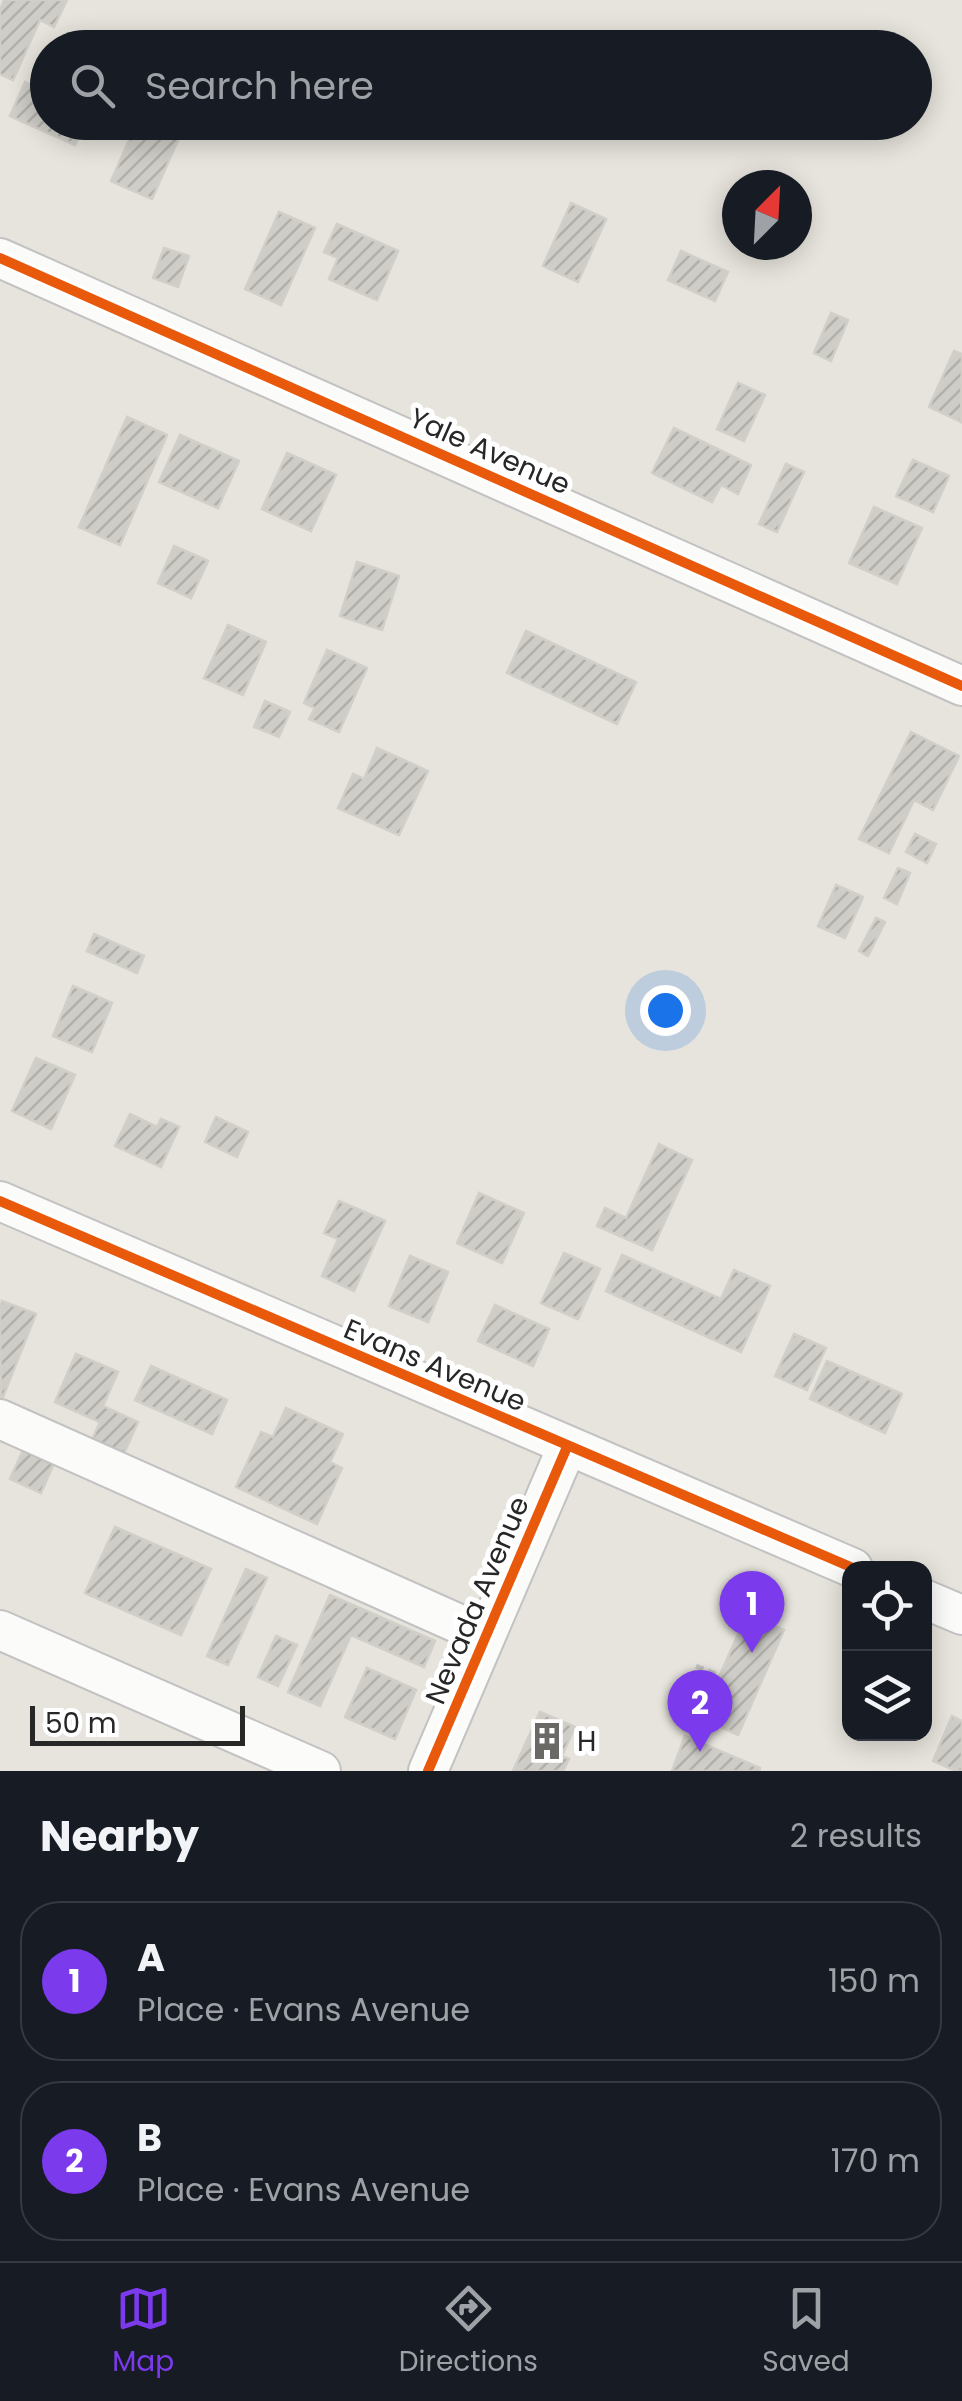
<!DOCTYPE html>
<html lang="en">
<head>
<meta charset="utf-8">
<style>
  body { margin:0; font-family:Poppins,sans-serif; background:#242831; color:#f1f3f6 }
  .controls { position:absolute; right:30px; bottom:30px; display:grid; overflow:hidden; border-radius:20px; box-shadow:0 5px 25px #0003 }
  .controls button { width:90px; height:90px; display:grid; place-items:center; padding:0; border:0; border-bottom:2px solid #363941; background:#171b24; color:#f1f3f6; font:50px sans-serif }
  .compass { position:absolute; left:722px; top:170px; width:90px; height:90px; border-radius:50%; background:#171b24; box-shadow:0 5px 25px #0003; rotate:24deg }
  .scale { position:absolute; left:30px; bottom:25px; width:215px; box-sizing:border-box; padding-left:10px; border:5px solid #272727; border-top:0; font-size:28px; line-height:35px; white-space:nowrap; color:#272727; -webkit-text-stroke:8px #fff; paint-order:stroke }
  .you { position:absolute; left:665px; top:1010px; width:35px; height:35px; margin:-25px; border:8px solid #fff; border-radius:50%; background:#1a73e8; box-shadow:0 0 0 15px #1a73e833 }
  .badge { display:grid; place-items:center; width:65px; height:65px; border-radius:50%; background:#7c3aed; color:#fff; font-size:32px; font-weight:700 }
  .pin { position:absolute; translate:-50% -82px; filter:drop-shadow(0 2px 5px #0008) }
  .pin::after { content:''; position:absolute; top:52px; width:35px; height:30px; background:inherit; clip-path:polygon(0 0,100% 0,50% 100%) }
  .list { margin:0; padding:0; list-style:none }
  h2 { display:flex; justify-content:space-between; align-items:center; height:130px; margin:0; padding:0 40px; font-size:42px }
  h2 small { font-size:32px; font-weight:400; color:#9ea1a6 }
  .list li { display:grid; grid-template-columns:65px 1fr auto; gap:30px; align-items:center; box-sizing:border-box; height:160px; margin:0 20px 20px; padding:0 20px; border:2px solid #363941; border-radius:40px }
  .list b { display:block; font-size:38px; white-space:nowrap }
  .list p { margin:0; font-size:32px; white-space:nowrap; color:#9ea1a6 }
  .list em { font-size:32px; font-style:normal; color:#9ea1a6 }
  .icon { flex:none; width:55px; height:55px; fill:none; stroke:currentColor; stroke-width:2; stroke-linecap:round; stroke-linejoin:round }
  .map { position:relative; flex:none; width:962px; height:1771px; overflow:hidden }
  .search { position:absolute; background:#171b24; box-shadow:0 5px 25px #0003; left:30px; right:30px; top:30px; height:110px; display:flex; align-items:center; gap:25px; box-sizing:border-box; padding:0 35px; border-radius:55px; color:#9ea1a6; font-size:38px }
  .sheet { height:490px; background:#171b24 }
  nav { display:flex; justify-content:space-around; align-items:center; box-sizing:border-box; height:140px; border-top:2px solid #363941; background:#171b24; font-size:28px; color:#9ea1a6 }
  nav a { display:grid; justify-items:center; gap:5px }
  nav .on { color:#7c3aed }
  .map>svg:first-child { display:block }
</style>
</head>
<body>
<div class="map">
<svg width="962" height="1771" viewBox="0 0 962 1771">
  <defs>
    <pattern id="building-hatch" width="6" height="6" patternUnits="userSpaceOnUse" patternTransform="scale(2.5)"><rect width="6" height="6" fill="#cfcdc7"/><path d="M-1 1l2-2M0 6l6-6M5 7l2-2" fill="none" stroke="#b2b0ab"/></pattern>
  </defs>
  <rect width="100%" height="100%" fill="#e6e4dc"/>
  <path fill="url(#building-hatch)" stroke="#d1cfc8" stroke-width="2.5" d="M4,0h63l-13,27 -14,-7 -27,60 -13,-6v-64z
    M25,82l23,10v30h37l-10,23 -65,-29z
    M137,122h49l-34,77 -41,-18z
    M571,203l35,16 -28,63 -35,-16z
    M279,212l36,16 -34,77 -36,-16z
    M337,224l61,27 -21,49 -48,-21 9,-21 -14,-6z
    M164,248l25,8 -11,31 -25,-9z
    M681,251l47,21 -13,29 -47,-21z
    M831,313l17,7 -17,41 -17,-8z
    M954,351l8,3 -1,68 -32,-15z
    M738,383l27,12 -21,46 -27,-12z
    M127,417l40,18 -47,110 -41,-18z
    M674,428l77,37 -13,29 -17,-9 -9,17 -60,-29z
    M180,435l59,26 -21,47 -59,-26z
    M287,453l49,22 -25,56 -49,-22z
    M913,460l36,16 -16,36 -37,-16z
    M786,464l18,8 -27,60 -18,-8z
    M874,507l48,21 -25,56 -48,-21z
    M174,546l34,15 -17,37 -33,-15z
    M357,562l42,14 -17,54 -42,-14z
    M228,625l38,17 -23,53 -39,-17z
    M526,631l110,51 -19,42 -110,-51z
    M327,650l40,18 -28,64 -30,-13 6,-11 -11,-5z
    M265,701l25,11 -11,25 -25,-10z
    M911,732l48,24 -26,54 -19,-10 -25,53 -30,-14z
    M377,748l51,23 -29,64 -61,-27 15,-34 11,5z
    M915,834l21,10 -9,19 -21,-11z
    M898,868l12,5 -13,31 -13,-6z
    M836,885l27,12 -18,41 -27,-12z
    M876,918l9,4 -17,34 -9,-5z
    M94,934l50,22 -7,17 -50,-22z
    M73,986l39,17 -20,49 -39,-16z
    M36,1058l39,17 -24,54 -39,-18z
    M130,1114l27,13 4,-8 18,8 -18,40 -46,-21z
    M216,1117l32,15 -11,25 -32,-15z
    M659,1144l33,16 -40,90 -55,-24 8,-18 21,10z
    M479,1193l45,20 -22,50 -45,-20z
    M339,1201l46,20 -31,70 -32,-15 16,-37 -14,-6z
    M564,1253l36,16 -22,50 -37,-16z
    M622,1255l99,44 13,-29 36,16 -29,66 -135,-61z
    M410,1256l38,16 -20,50 -39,-16z
    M2,1301l34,13 -35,88 -1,-95z
    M495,1305l54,24 -16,37 -55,-25z
    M794,1334l32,14 -19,42 -32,-14z
    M76,1354l42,18 -15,34 35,16 -17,38 -32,-14 11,-24 -45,-20z
    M827,1361l75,33 -17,39 -75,-34z
    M151,1366l76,34 -15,34 -77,-34z
    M286,1408l57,26 -13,28 12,6 -25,56 -81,-37 25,-55 12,5z
    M24,1448l31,13 -14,32 -31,-14z
    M115,1527l96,42 -30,66 -96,-42z
    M246,1569l21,9 -39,87 -21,-9z
    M330,1595l105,46 -11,26 -73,-32 -31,71 -32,-14z
    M747,1614l37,16 -46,105 -37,-17z
    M276,1636l21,9 -19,41 -20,-9z
    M367,1668l49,22 -21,49 -50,-22z
    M540,1712l35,15 -13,29 7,3 -6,12h-50z
    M952,1716l10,5v50h-6l-23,-10z
    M685,1736l75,32 -1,3h-87z"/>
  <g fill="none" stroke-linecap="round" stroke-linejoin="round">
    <g stroke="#c3c2c2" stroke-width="42">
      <path id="minor" d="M0,258l962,428
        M0,1201l853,367
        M0,1419l486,217
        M924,1599l38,16
        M0,1630l321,141
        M428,1771l139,-324"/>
    </g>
    <path stroke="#c4c4c3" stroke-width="5" stroke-dasharray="8 5" stroke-linecap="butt" d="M696,1666l24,10"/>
    <use href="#minor" stroke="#fbfbfa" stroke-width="38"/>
    <g stroke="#fff" stroke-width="16">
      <path id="cycleway" d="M0,258l962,428
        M0,1201l853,367
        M428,1771l139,-324"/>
    </g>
    <use href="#cycleway" stroke="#e8590c" stroke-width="10"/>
  </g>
  <defs>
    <g id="building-bare" transform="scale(3)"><path d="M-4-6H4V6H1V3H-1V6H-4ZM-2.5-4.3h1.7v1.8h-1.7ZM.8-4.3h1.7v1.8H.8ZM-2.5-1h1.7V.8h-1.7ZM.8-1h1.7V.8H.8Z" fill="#6a6966" stroke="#fff" stroke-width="2.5" paint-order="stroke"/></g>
  </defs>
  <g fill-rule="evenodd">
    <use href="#building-bare" x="547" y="1741"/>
  </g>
  <g text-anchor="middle" stroke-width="10" stroke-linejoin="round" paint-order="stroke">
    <g font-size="28" fill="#272727" stroke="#fff">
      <text transform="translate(490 451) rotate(24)" y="10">Yale Avenue</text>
      <text transform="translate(435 1365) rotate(23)" y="10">Evans Avenue</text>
      <text transform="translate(477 1600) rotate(-67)" y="10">Nevada Avenue</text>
    </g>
    <g font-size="28" fill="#272727" stroke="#fff" text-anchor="start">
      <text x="577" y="1751">H</text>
    </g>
  </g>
</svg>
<div class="controls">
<button><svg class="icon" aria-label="locate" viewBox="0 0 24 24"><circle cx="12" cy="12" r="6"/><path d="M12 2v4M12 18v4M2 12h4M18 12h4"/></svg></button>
<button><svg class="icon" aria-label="layers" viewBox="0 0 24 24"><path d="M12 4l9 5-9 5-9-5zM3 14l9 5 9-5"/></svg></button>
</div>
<svg class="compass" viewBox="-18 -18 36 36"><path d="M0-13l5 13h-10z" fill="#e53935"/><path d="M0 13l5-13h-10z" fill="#9ea1a6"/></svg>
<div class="scale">50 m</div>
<div class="you"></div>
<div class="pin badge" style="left:752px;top:1653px">1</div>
<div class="pin badge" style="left:700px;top:1752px">2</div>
<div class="search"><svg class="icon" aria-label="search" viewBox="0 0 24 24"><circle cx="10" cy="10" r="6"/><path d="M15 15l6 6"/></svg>Search here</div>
</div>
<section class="sheet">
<h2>Nearby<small>2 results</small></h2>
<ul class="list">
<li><span class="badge">1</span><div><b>A</b><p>Place · Evans Avenue</p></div><em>150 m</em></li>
<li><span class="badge">2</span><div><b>B</b><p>Place · Evans Avenue</p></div><em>170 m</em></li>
</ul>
</section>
<nav>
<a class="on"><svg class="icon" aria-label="map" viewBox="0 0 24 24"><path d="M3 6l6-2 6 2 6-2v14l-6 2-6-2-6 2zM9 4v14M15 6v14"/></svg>Map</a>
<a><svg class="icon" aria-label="directions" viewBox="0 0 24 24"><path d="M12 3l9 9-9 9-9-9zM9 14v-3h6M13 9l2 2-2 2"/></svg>Directions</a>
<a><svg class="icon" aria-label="saved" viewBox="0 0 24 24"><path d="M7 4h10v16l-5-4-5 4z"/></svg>Saved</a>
</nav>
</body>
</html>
